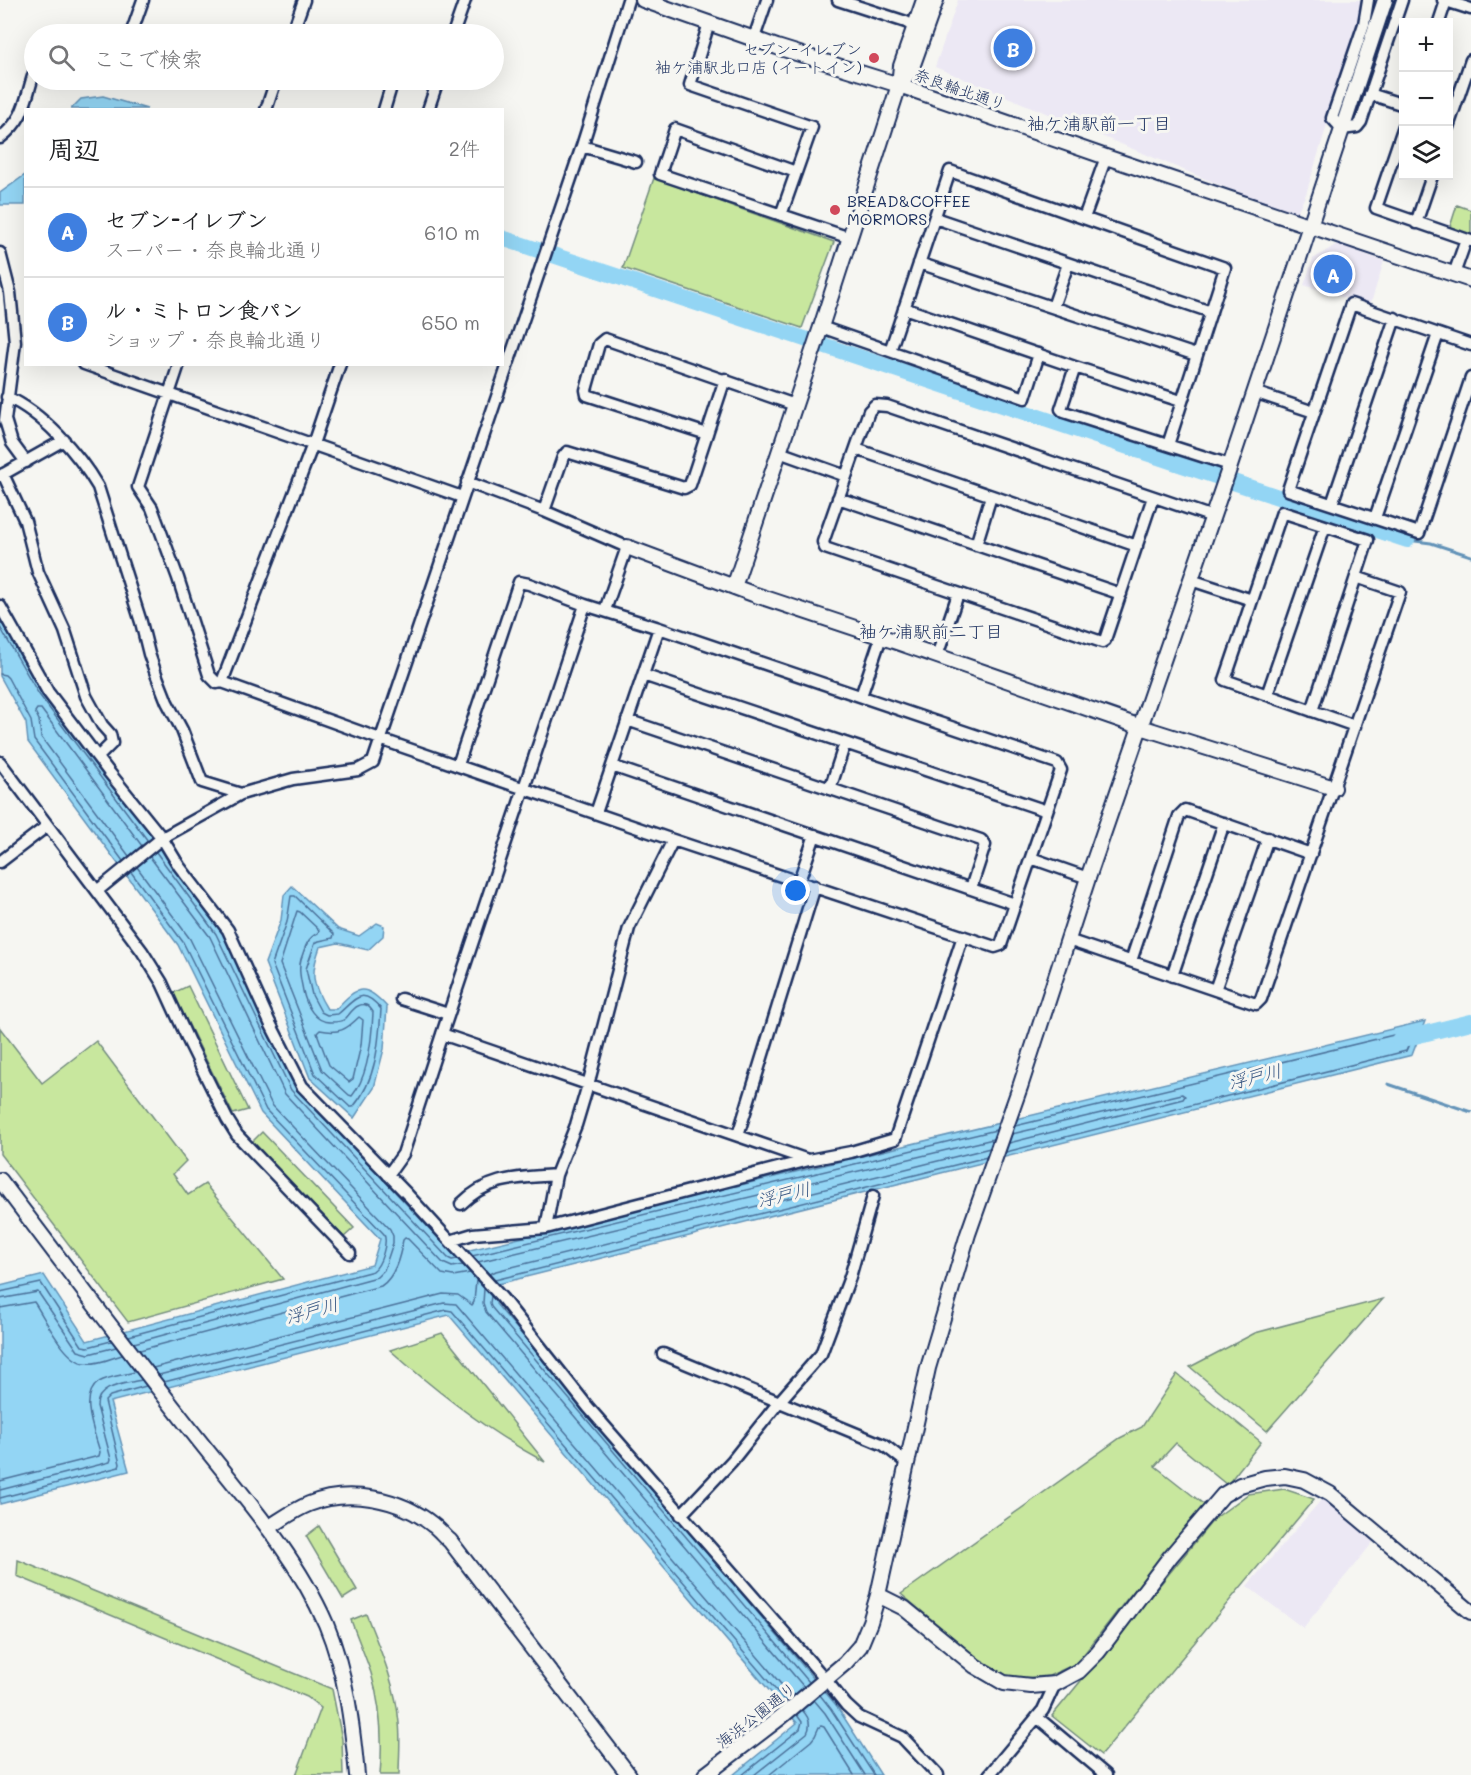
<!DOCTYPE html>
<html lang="ja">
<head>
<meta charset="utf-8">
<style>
  body { margin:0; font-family:Mali,"Klee One",sans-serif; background:#f6f6f6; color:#202124 }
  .controls { position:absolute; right:18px; top:18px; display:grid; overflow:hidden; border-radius:0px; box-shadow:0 6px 24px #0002 }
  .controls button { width:54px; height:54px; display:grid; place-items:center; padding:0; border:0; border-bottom:2px solid #e0e0e0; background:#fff; color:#202124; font:30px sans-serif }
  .you { position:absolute; left:796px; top:891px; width:21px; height:21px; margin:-15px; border:4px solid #fff; border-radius:50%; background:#1a73e8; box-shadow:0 0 0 9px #1a73e833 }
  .badge { display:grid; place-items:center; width:39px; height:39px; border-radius:50%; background:#1a73e8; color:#fff; font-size:20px; font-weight:700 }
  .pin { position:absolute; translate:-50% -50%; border:3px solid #fff; box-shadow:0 2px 6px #0006 }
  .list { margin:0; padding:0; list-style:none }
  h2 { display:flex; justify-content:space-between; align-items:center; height:78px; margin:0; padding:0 24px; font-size:26px }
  h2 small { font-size:20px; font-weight:400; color:#757577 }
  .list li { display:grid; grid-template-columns:39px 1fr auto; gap:18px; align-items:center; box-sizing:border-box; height:90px; padding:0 24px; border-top:2px solid #e0e0e0 }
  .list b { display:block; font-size:22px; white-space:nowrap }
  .list p { margin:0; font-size:20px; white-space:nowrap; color:#757577 }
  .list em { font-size:20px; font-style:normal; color:#757577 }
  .icon { flex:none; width:33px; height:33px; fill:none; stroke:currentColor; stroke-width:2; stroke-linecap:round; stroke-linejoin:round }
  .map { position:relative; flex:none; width:1471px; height:1775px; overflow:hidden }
  .search { position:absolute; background:#fff; box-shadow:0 6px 24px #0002; left:24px; top:24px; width:480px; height:66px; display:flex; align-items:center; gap:15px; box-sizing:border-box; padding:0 21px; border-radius:33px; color:#757577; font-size:22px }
  .panel { position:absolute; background:#fff; box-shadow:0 6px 24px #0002; left:24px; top:108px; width:480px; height:258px; border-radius:0px }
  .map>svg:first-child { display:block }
</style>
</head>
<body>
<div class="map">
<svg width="1471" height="1775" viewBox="0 0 1471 1775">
  <rect width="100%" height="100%" fill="#f6f6f2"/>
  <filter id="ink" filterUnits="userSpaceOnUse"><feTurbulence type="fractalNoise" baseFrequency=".0167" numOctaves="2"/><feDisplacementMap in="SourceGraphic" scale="12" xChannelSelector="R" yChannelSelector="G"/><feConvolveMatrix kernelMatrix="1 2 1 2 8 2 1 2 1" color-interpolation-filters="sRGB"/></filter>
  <g filter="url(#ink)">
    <path fill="#ece8f4" d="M958,0h407l-59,194 -11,22 -360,-149z
      M1337,244l47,17 -14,45 -66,-21 9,-26z
      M1322,1499l52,42 -71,87 -56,-42z"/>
    <path fill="#c8e79e" stroke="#728b7e" stroke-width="1.5" d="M654,178l180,64 -32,86 -179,-60z
      M1457,205l14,5v28l-22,-8z
      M188,986l60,124 -15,4 -60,-121z
      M0,1028l42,55 54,-42 90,120 -13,13 15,21 17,-11 78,95 -155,43 -128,-168z
      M262,1132l92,96 -10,9 -92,-95z
      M1383,1299l-116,132 -77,-64 65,-34z
      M442,1333l103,129c-57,-30 -107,-69 -155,-112z
      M1177,1374l84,68 -34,43 -51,-42 -21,23 51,40 -79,93 -50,64 -28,13 -39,3 -25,-15 -84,-70 219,-156 22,-11z
      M1284,1489l30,10 -213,256 -49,-39 162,-197 34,-25z
      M319,1526l38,64 -14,9 -37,-63z
      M18,1560l314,129 10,50 1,36h-47l25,-67 -14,-11 -290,-121z
      M366,1614c14,35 30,71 33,109 2,17 0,35 0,52h-19c3,-34 1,-69 -9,-102 -6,-18 -14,-36 -20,-53z"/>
    <path fill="#93d5f4" stroke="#6393b8" stroke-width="1.5" d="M103,96l44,13h-76l10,-10z
      M25,175v30h-25v-12z
      M0,615l43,74 179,241 74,156 157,168 972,-233 -13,34 -914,229 -2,20 340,401 45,70h-148l64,-52 -348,-408 -339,87 19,69 -129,33v-218l44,-11 43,66 285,-76 8,-26 -119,-126 -83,-168 -150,-203 -2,-19 -26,-47z
      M292,886l46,43 21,7 18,-13 7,3 -1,10 -15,14 -30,-7 -18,4c-10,27 -8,37 7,62h9c21,-23 29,-27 51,-2l-3,42 -10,39 -20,30 -44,-40 -45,-115 16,-43 3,-25z"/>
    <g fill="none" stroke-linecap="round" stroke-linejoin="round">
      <path stroke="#4b719a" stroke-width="1.5" d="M0,627l38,66 110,148
        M0,674l5,1 3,3 23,43 3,19 89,121
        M156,852l60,82 75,156 157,168 4,2 5,-1
        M129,856l-88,-119 -2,-17 -4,-8 2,-3h4l101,137
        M150,857l60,80 75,157 158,169 9,4 11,-2
        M291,896h4l39,38 -1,4 -14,3 -4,2 -9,26 6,26 9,17 6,3 11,-1c17,-14 23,-29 43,-5 -2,34 -5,72 -28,98h-3l-35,-33 -43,-110 15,-42z
        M297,911l3,1 19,18 -1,3c-11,5 -13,15 -17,26 -3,11 0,21 2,32 3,14 12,32 28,31 5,0 10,0 14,-3 4,-4 8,-11 13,-13 7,-4 11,0 15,6 -1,26 -4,64 -21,84l-3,-1 -27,-25 -42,-106z
        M359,1017l4,3 -2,25 -8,34 -4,3 -20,-17 -12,-32 3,-3c19,4 26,0 39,-13z
        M1009,1143l174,-44 2,-3 -3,-2 -170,40
        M1006,1152l400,-101 8,-18 -4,-2 -395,95
        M472,1256l524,-126
        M478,1262l515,-123
        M490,1274l6,-3 494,-123
        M495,1280l492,-123
        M484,1289l-1,14 3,9 318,375
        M0,1292l41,-9 41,63 6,1 23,-6
        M491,1296l-1,7 2,5 317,374
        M0,1299l38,-7 40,59 11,3 27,-7
        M0,1308l34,-6c11,16 31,60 51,61 12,2 26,-5 37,-8
        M129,1336l244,-65c8,-6 15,-28 11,-37l-118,-124 -83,-168 -52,-70
        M134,1343l243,-66 7,-7 9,-27v-7l-3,-7 -118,-124 -82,-166 -53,-72
        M140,1350l241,-64c14,-9 19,-30 22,-46l2,-2 3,1 34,35 11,2 17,-3
        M153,1368l290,-74 15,1 14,10 2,-3 2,-22
        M159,1375l285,-72 12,1 336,393
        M164,1382l282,-72 6,1 334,391
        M0,1481l99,-25 1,-4c-5,-19 -22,-56 -1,-70 10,-6 25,-7 36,-10
        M0,1490l110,-28 1,-3 -14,-53c0,-21 28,-22 44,-26
        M0,1498l119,-31 1,-3 -15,-63 5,-5 36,-10
        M820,1695l11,14 43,66
        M814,1700l11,13 40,62
        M742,1775l58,-46 2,-7 -5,-7
        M754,1775l53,-42c5,-9 2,-16 -5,-23
        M769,1775l42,-34 4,-5 4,-9 2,-1 3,1 30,48"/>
      <path stroke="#6393b8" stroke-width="3" d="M1407,540l24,3 40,13
        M1388,1084l83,28"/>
      <path stroke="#93d5f4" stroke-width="16" d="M502,238l905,302
        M1399,1040l72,-18"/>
      <g stroke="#1b2f5e" stroke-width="15">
        <path id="street" d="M838,0l68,22 8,5
          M1368,0l-4,24 -32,94 10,11 15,-2 4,-5 41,-122
          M1443,0l28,9
          M1439,22l7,-21
          M709,23l-19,62 122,42 -31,88
          M131,34l12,-34
          M292,34l12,-34
          M453,34l12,-34
          M754,38l13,-38
          M1370,94l34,11
          M266,110l10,-30
          M384,110l9,-30
          M428,110l10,-30
          M1404,126l-28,82 95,33
          M1448,127l23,-67
          M0,138c25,-19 25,-37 34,-65
          M582,146l54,16
          M796,172l-121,-43 -15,45 190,64
          M935,218l276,94
          M1084,218l22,-61
          M1416,223l16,-47
          M0,253l10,39 5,50 -10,78 7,23 14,19
          M919,263l277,92
          M1454,274l12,-34
          M1053,307l15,-43
          M904,308l171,59 106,34
          M821,327l204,71 14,-44
          M1471,345l-120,-41 -63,186 131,43 52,-155
          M890,351l60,-180 275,97 -57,177
          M84,364l378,133
          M179,364l-41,123 14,21 26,70 31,97 8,8 5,-1 158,57 293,101 322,107 6,-2 60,-175 -4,-7 -398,-135 -74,-23 -56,-21 -10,-2 -61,183
          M1075,367l-14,42 3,3 166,53
          M1254,392l60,20
          M7,397c36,16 71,56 91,90l43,135 8,32 7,20 11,28 15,28 20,52 39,12
          M707,434l-120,-39 -1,-5 13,-46 6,-5 190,66
          M856,449l281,97
          M779,452l67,24
          M3,474l22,47 13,51 27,59 21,65 16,29 8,9 2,9 -14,14
          M0,476l64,-36
          M467,482l77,29
          M1153,497l-48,143 -3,2 -277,-94 -2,-6 46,-131 6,-6 12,1c109,37 217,74 326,111
          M838,498l283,96
          M1332,504l63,-186
          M1375,518l63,-184
          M976,545l15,-49
          M1191,580l61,20
          M0,606l48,86 60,79 54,67 17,28 49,64 42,93 32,63 106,109 94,103 86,109 238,273 20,25 13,12 43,20 36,38
          M605,610l22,-63 -83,-36 19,-54 4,-5 117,36 6,-3 35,-106
          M937,656l21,-62
          M643,675l404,136
          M222,682l91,-238 27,-80
          M1267,695l58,-169
          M861,696l20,-59
          M1312,711l56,-171 -86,-28 -57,168 130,46
          M627,720l354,120 4,5 -14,43
          M0,762l142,189 20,32 27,59 38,77 10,16 113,118
          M612,766l403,138
          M830,789l15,-46
          M596,813l63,-185
          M1031,858l57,20
          M0,862l47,-36
          M799,881l16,-46
          M97,891l65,-53 79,-44 52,-15 65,-9 15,-8 209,-616 46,-146
          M1068,940l188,64 5,-5 139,-407 -44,-15
          M1131,961l48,-145 6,-6 126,44
          M1172,976l52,-153
          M1215,990l53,-152
          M401,999l47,15
          M442,1034l366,126
          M738,1135l77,-249
          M388,1175l15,-21 39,-120 143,-429
          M461,1204c28,-28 59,-26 95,-29
          M546,1228l10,-53 20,-50 12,-40 41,-157 44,-88
          M450,1241l23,-7 73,-6 263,-68 42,-8 44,-13 68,-203
          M663,1354l221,91 23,18
          M681,1515l51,-54 47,-59 42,-48 29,-77 23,-81
          M1037,1717l69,58
          M989,1775l54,-65 12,-26"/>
      </g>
      <g stroke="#1b2f5e" stroke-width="18">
        <path id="secondary" d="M643,0l134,47 122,38 207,72 365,123
          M899,85l12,-15 25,-70
          M627,547l126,47 147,49 241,84 193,61
          M734,587l87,-260 78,-242 2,-19 23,-66
          M0,1180c64,85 128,170 194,254 47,60 101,119 132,190 20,48 26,99 31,151
          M268,1528c13,-8 26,-18 41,-24 39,-16 91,-6 124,21 6,4 11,11 17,16l179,234
          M878,1595l26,13 71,58 29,17 27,3 24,-2 24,-13 19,-19 72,-95 53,-62 17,-10 25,-7 20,-2 19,4 26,14 141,118
          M705,1775l76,-58 64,-54 15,-17 10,-24 8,-27 50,-227 40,-134 52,-147 68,-209 140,-406 157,-472"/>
      </g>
      <use href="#street" stroke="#f6f6f2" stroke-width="10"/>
      <use href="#secondary" stroke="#f6f6f2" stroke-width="14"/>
    </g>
  </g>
  <g fill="#d1495b" stroke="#f6f6f2" stroke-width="2">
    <circle cx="874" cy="58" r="6"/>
    <circle cx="835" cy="210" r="6"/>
  </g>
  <g text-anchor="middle" stroke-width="6" stroke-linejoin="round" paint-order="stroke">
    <g font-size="16" fill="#1b2f5e" stroke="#f6f6f2" text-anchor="end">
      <text x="862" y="55">セブン-イレブン<tspan x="862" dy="18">袖ケ浦駅北口店 (イートイン)</tspan></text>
      <text x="847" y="207" text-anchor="start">BREAD&amp;COFFEE<tspan x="847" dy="18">MORMORS</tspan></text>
    </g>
    <g font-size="16" fill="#1b2f5e" stroke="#f6f6f2">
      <text transform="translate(960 89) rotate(19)" y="6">奈良輪北通り</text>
      <text transform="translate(756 1715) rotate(-38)" y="6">海浜公園通り</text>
    </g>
    <g font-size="18" fill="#1b2f5e" stroke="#f6f6f2">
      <text x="1099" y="130">袖ケ浦駅前一丁目</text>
      <text x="931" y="638">袖ケ浦駅前二丁目</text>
    </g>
    <g font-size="18" font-style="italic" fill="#395884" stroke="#f6f6f2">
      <text transform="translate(1255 1077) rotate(-14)" y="6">浮戸川</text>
      <text transform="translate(784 1195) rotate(-13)" y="6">浮戸川</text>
      <text transform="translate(312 1311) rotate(-15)" y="6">浮戸川</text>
    </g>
  </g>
</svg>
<div class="controls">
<button>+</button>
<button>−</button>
<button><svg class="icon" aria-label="layers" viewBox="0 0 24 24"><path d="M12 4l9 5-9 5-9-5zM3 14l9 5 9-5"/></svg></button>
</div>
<div class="you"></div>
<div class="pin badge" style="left:1333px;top:274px;background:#3f7fe0">A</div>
<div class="pin badge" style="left:1013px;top:48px;background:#3f7fe0">B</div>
<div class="search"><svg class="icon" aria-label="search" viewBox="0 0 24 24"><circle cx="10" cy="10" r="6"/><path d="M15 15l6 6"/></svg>ここで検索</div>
<section class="panel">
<h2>周辺<small>2件</small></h2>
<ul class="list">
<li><span class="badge" style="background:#3f7fe0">A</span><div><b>セブン-イレブン</b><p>スーパー · 奈良輪北通り</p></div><em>610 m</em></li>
<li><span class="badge" style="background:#3f7fe0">B</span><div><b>ル・ミトロン食パン</b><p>ショップ · 奈良輪北通り</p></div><em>650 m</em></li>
</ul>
</section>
</div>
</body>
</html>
